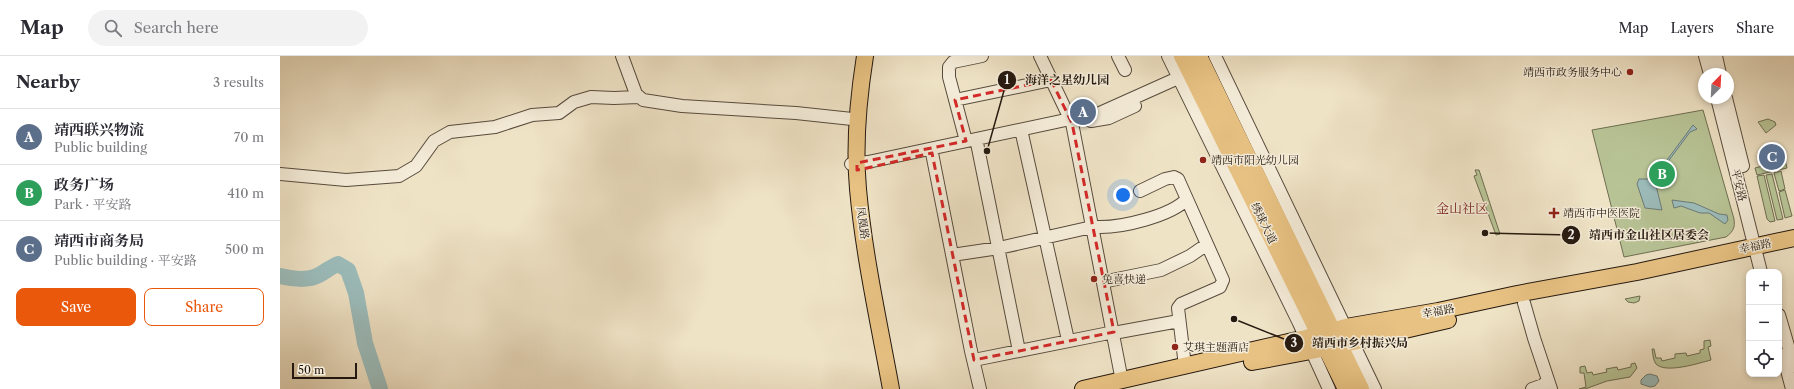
<!DOCTYPE html>
<html lang="en">
<head>
<meta charset="utf-8">
<style>
  body { margin:0; font-family:"Libre Caslon Text","Noto Serif SC",serif; background:#f2f2f3; color:#2b2b33 }
  .controls { position:absolute; right:12px; bottom:12px; display:grid; overflow:hidden; border-radius:8px; box-shadow:0 2px 6px #0003 }
  .controls button { width:36px; height:36px; display:grid; place-items:center; padding:0; border:0; border-bottom:1px solid #e1e1e2; background:#fff; color:#2b2b33; font:20px sans-serif }
  .compass { position:absolute; left:1418px; top:12px; width:36px; height:36px; border-radius:50%; background:#fff; box-shadow:0 2px 6px #0003; rotate:24deg }
  .scale { position:absolute; left:12px; bottom:10px; width:65px; box-sizing:border-box; padding-left:4px; border:2px solid #24180f; border-top:0; font-size:11px; line-height:14px; white-space:nowrap; color:#24180f; -webkit-text-stroke:3px #f5edda; paint-order:stroke }
  .you { position:absolute; left:843px; top:139px; width:14px; height:14px; margin:-10px; border:3px solid #fff; border-radius:50%; background:#1a73e8; box-shadow:0 0 0 6px #1a73e833 }
  .badge { display:grid; place-items:center; width:26px; height:26px; border-radius:50%; background:#ea580c; color:#fff; font-size:13px; font-weight:700 }
  .pin { position:absolute; translate:-50% -50%; border:2px solid #fff; box-shadow:0 1px 4px #0006 }
  .list { margin:0; padding:0; list-style:none }
  h2 { display:flex; justify-content:space-between; align-items:center; height:52px; margin:0; padding:0 16px; font-size:17px }
  h2 small { font-size:13px; font-weight:400; color:#7c7c81 }
  .list li { display:grid; grid-template-columns:26px 1fr auto; gap:12px; align-items:center; box-sizing:border-box; height:56px; padding:0 16px; border-top:1px solid #e1e1e2 }
  .list b { display:block; font-size:15px; white-space:nowrap }
  .list p { margin:0; font-size:13px; white-space:nowrap; color:#7c7c81 }
  .list em { font-size:13px; font-style:normal; color:#7c7c81 }
  .actions { display:flex; gap:8px; padding:12px 16px }
  .actions a { flex:1; padding:9px 0; border:1px solid #ea580c; border-radius:8px; text-align:center; font-size:14px; color:#ea580c }
  .actions .main { background:#ea580c; color:#fff }
  .icon { flex:none; width:22px; height:22px; fill:none; stroke:currentColor; stroke-width:2; stroke-linecap:round; stroke-linejoin:round }
  .map { position:relative; flex:none; width:1514px; height:333px; overflow:hidden }
  header { display:flex; align-items:center; gap:24px; box-sizing:border-box; height:56px; padding:0 20px; background:#fff; border-bottom:1px solid #e1e1e2 }
  header strong { font-size:19px }
  nav { display:flex; gap:22px; margin-inline-start:auto; font-size:14px }
  .search { width:280px; height:36px; background:#f2f2f3; display:flex; align-items:center; gap:10px; box-sizing:border-box; padding:0 14px; border-radius:22px; color:#7c7c81; font-size:15px }
  main { display:flex }
  aside { flex:1; background:#fff }
  .map>svg:first-child { display:block }
</style>
</head>
<body>
<header>
<strong>Map</strong>
<div class="search"><svg class="icon" aria-label="search" viewBox="0 0 24 24"><circle cx="10" cy="10" r="6"/><path d="M15 15l6 6"/></svg>Search here</div>
<nav><a>Map</a><a>Layers</a><a>Share</a></nav>
</header>
<main>
<aside>
<h2>Nearby<small>3 results</small></h2>
<ul class="list">
<li><span class="badge" style="background:#5c6f8a">A</span><div><b>靖西联兴物流</b><p>Public building</p></div><em>70 m</em></li>
<li><span class="badge" style="background:#2e9e5b">B</span><div><b>政务广场</b><p>Park · 平安路</p></div><em>410 m</em></li>
<li><span class="badge" style="background:#5c6f8a">C</span><div><b>靖西市商务局</b><p>Public building · 平安路</p></div><em>500 m</em></li>
</ul>
<div class="actions"><a class="main">Save</a><a>Share</a></div>
</aside>
<div class="map">
<svg width="1514" height="333" viewBox="0 0 1514 333">
  <rect width="100%" height="100%" fill="#efe3c6"/>
  <filter id="stains"><feTurbulence type="fractalNoise" baseFrequency=".005" numOctaves="4"/><feColorMatrix values="0 0 0 0 .2 0 0 0 0 .09 0 0 0 0 .02 0 0 0 .5 -.17"/></filter>
  <radialGradient id="worn" r=".72"><stop offset=".6" stop-color="#630" stop-opacity="0"/><stop offset="1" stop-color="#630" stop-opacity=".3"/></radialGradient>
  <path fill="#b8c496" stroke="#6e6e52" d="M1423,54l31,109c1,8 0,12 -8,18l-102,20 -32,-127z
    M1488,63l7,3 1,3 -10,8 -8,-11z
    M1505,104l2,8 -30,7 -2,-7z
    M1195,114h4l21,64 -4,1 -22,-59 3,-1z
    M1501,115l4,18 -6,2 -5,-18z
    M1492,118l11,45 -6,1 -11,-45z
    M1484,119l11,46 -5,1 -3,-3 -10,-43z
    M1505,134l7,26 -7,2 -6,-26z
    M1360,240l-1,5 -5,2 -6,-1 -3,-3z
    M1430,284l1,6 -3,1 3,13c-12,3 -45,14 -55,4 -3,-4 -3,-10 -4,-15h2l2,9h5l1,3 13,-3v-4l11,-1 1,3 13,-3v-3l4,-1v-8z
    M1355,307l2,5 -7,9 -23,4 -22,8h-6l7,-2 -2,-14h-4v-6l5,-1 2,7 5,-1 1,3 14,-3 -1,-3 11,-2 1,3 13,-3v-3z"/>
  <path fill="#9cbdbc" stroke="#6c7b77" d="M1413,69l4,4 -7,3 -26,35v-3z
    M1373,117l9,37 -17,-2 -8,-24 2,-5h9z
    M1392,144l22,3 25,11 8,1 1,5 -3,4 -16,-11h-9l-19,-7 -7,2z
    M1370,318l7,2 2,5 -4,5 -5,1 -9,-3v-4l5,-5z"/>
  <g fill="none" stroke-linecap="round" stroke-linejoin="round">
    <path stroke="#9cbdbc" stroke-width="16" d="M0,220c11,3 28,5 39,-1 7,-4 12,-8 19,-11l10,6 8,23 9,50 15,46"/>
    <g stroke="#574b3d" stroke-width="14">
      <path id="minor" d="M342,0l14,38 7,6 39,6 114,7 56,6
        M760,0l32,67 50,258
        M838,0l7,14
        M888,0l131,267 30,66
        M935,0l160,333
        M1425,0l5,18
        M1436,0l4,18
        M1437,42l44,174
        M1446,42l17,68
        M675,44l96,-20
        M811,65l18,-3 26,-12
        M742,78l46,206
        M686,85l-17,-64v-10l4,-5 29,-6
        M697,87l42,208
        M652,97l39,198 9,38
        M571,108l17,-2 207,-44 16,-1 87,-39 3,-8
        M0,118l66,6 53,-4 17,-10 18,-25 16,-9 45,-5 37,-12 27,-2 15,-11 17,-5 23,1 24,-1
        M860,135l25,-12 9,-2 4,2 45,101 -3,7 -39,17 -3,4 7,58
        M817,171c24,1 74,-11 90,-28
        M672,199l47,-7 93,-21
        M827,225l54,-11 29,-14 16,-11
        M1244,247l10,35 17,51
        M1499,259l15,51
        M839,276l60,-11
        M1503,299l9,34
        M694,304l140,-28
        M1252,333l11,-4 5,-5"/>
    </g>
    <g stroke="#24180f" stroke-width="18">
      <path id="major" d="M585,0c-7,44 -11,88 -7,133 6,67 21,134 33,200
        M902,0l164,333
        M919,0l162,333
        M972,306l75,-14 121,-28
        M803,333l223,-51 40,-11 92,-16 79,-17 120,-22 157,-34"/>
    </g>
    <use href="#minor" stroke="#f5edda" stroke-width="12"/>
    <use href="#major" stroke="#e8c283" stroke-width="16"/>
  </g>
  <path fill="none" stroke="#d62828" stroke-width="3" stroke-dasharray="8 5" stroke-linejoin="round" d="M771,24l21,43 42,209 -140,28 -42,-207 -69,16 -6,1v-7l109,-22 -11,-41z"/>
  <g fill="#8f2418" stroke="#f5edda" stroke-width="1.5">
    <circle cx="1350" cy="16" r="4"/>
    <circle cx="923" cy="104" r="4"/>
    <path d="M1272 151h4v4h4v4h-4v4h-4v-4h-4v-4h4z"/>
    <circle cx="814" cy="223" r="4"/>
    <circle cx="895" cy="291" r="4"/>
  </g>
  <g text-anchor="middle" stroke-width="3" stroke-linejoin="round" paint-order="stroke">
    <g font-size="11" fill="#24180f" stroke="#f5edda" text-anchor="start">
      <text x="1342" y="20" text-anchor="end">靖西市政务服务中心</text>
      <text x="931" y="108">靖西市阳光幼儿园</text>
      <text x="1283" y="161">靖西市中医医院</text>
      <text x="822" y="227">兔喜快递</text>
      <text x="903" y="295">艾琪主题酒店</text>
    </g>
    <g font-size="11" fill="#24180f" stroke="#f5edda">
      <text transform="translate(1459 129) rotate(76)" y="4">平安路</text>
      <text transform="translate(583 167) rotate(82)" y="4">凤凰路</text>
      <text transform="translate(984 167) rotate(64)" y="4">绣球大道</text>
      <text transform="translate(1475 190) rotate(-12)" y="4">幸福路</text>
      <text transform="translate(1158 255) rotate(-11)" y="4">幸福路</text>
    </g>
    <g font-size="13" fill="#7a1f14" stroke="#f5edda">
      <text x="1182" y="157">金山社区</text>
    </g>
  </g>
  <path fill="none" stroke="#24180f" stroke-width="1.5" d="M707 95L727 24M1205 177L1291 179M954 263L1014 287"/>
  <g fill="#24180f" stroke="#f5edda" stroke-width="1.5">
    <circle cx="707" cy="95" r="4"/>
    <circle cx="1205" cy="177" r="4"/>
    <circle cx="954" cy="263" r="4"/>
    <circle cx="727" cy="24" r="10"/>
    <circle cx="1291" cy="179" r="10"/>
    <circle cx="1014" cy="287" r="10"/>
  </g>
  <g font-size="12" text-anchor="middle" font-weight="bold" fill="#fff">
    <text x="727" y="28">1</text>
    <text x="1291" y="183">2</text>
    <text x="1014" y="291">3</text>
  </g>
  <g font-size="12" text-anchor="middle" font-weight="bold" fill="#24180f" stroke="#f5edda" stroke-width="3" stroke-linejoin="round" paint-order="stroke">
    <text x="787" y="28">海洋之星幼儿园</text>
    <text x="1369" y="183">靖西市金山社区居委会</text>
    <text x="1080" y="291">靖西市乡村振兴局</text>
  </g>
  <rect width="100%" height="100%" filter="url(#stains)"/>
  <rect width="100%" height="100%" fill="url(#worn)"/>
</svg>
<div class="controls">
<button>+</button>
<button>−</button>
<button><svg class="icon" aria-label="locate" viewBox="0 0 24 24"><circle cx="12" cy="12" r="6"/><path d="M12 2v4M12 18v4M2 12h4M18 12h4"/></svg></button>
</div>
<svg class="compass" viewBox="-18 -18 36 36"><path d="M0-13l5 13h-10z" fill="#e53935"/><path d="M0 13l5-13h-10z" fill="#7c7c81"/></svg>
<div class="scale">50 m</div>
<div class="you"></div>
<div class="pin badge" style="left:803px;top:56px;background:#5c6f8a">A</div>
<div class="pin badge" style="left:1382px;top:118px;background:#2e9e5b">B</div>
<div class="pin badge" style="left:1492px;top:101px;background:#5c6f8a">C</div>
</div>
</main>
</body>
</html>
